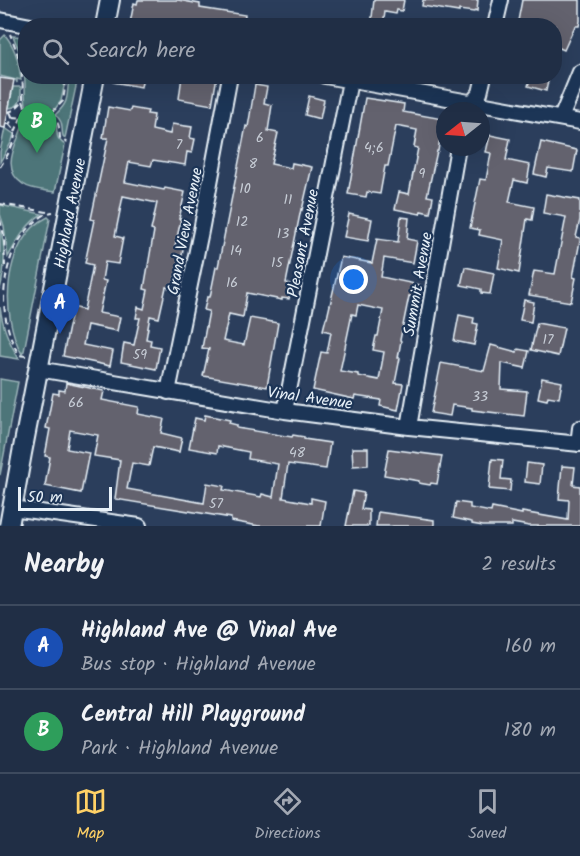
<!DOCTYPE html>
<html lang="en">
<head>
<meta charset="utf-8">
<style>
  body { margin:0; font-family:Kalam,sans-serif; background:#2d3a50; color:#f1f3f6 }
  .compass { position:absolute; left:436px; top:102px; width:54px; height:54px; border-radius:50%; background:#202e45; box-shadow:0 6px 24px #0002; rotate:253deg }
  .scale { position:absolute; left:18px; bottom:15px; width:94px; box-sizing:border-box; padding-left:6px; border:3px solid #e8f1f8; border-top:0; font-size:16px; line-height:21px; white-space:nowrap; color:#e8f1f8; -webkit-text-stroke:4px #1d3557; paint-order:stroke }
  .you { position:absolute; left:354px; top:280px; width:21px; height:21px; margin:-15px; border:4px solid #fff; border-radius:50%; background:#1a73e8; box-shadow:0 0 0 9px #1a73e833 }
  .badge { display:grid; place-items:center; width:39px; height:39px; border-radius:50%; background:#ffd166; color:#fff; font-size:20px; font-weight:700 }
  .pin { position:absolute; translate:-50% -50px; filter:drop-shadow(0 2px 3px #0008) }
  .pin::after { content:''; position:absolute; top:32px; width:21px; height:18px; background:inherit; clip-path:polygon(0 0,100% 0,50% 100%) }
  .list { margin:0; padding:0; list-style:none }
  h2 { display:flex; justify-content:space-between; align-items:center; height:78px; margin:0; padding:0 24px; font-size:26px }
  h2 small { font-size:20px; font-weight:400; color:#a2a8b3 }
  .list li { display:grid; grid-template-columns:39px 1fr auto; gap:18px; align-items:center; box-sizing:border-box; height:84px; padding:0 24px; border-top:2px solid #3d4a5e }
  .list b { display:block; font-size:22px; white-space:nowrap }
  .list p { margin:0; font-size:20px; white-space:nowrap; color:#a2a8b3 }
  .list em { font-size:20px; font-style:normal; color:#a2a8b3 }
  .icon { flex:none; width:33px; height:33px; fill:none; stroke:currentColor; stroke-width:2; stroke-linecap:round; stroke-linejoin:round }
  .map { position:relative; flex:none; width:580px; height:526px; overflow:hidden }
  .search { position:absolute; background:#202e45; box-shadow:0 6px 24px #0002; left:18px; right:18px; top:18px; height:66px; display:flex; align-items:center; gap:15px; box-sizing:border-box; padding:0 21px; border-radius:24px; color:#a2a8b3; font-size:22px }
  .sheet { height:246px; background:#202e45 }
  nav { display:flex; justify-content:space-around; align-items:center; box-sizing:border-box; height:84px; border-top:2px solid #3d4a5e; background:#202e45; font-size:16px; color:#a2a8b3 }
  nav a { display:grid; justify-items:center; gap:3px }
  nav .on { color:#ffd166 }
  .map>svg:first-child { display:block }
</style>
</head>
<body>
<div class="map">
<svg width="580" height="526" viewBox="0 0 580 526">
  <rect width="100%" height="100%" fill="#2b3e5c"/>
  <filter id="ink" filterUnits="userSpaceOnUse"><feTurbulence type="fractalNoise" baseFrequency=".0167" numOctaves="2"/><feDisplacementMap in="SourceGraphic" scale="12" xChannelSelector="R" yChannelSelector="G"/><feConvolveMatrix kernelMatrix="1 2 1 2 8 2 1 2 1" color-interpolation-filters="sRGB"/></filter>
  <g filter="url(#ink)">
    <path fill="#4d7579" stroke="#9ab3b8" stroke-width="1.5" d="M5,35c11,13 14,29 16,45l-4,-1v4l-1,-3 -16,-4v-36z
      M13,36l12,1 1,39 40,1 -5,24 -6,8 -6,5 -7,3 -12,-2c-8,-13 -3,-28 -6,-42 -1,-13 -6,-26 -11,-37z
      M74,76l4,1 -13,61 -2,-2c-2,-8 1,-15 -8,-21 15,-14 11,-17 14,-35z
      M13,87h8c0,10 1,20 -12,21z
      M31,120l10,2 2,3c5,-3 8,-4 13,0 2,11 -1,12 9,20l-10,47c-10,-2 -24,-2 -32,-8 -18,-11 -12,-30 -5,-46 3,-6 4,-12 7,-17z
      M5,128l9,6 -2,7 -12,21v-10z
      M0,205l42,9c-16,10 -25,27 -34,43l-4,-31 -4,-12z
      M48,217l2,2 -26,132 -2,3c-22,-38 -20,-115 26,-137z
      M0,228c6,18 5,43 0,61z
      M0,307c3,21 8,33 19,52l-19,-3z
      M0,379l18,3 -18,93z"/>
    <path fill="#64626e" stroke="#e8f1f8" stroke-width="1.5" fill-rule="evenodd" d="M138,0h40l22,4v4l45,7 -2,11h-100l-13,-3 4,-20 3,1z
      M374,0h30l-2,11 -5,-1 -1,4 -11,-2 -2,14h-12z
      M423,0h55l-1,11 -2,-1 -1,2 -15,-2v2l-37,-6z
      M522,0h58v21l-1,5h-4l-11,24 -9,-4v-20h-38z
      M113,76h30l-2,11 -28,-5z
      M182,76h35l-5,29 -33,-6z
      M531,76h18l-3,15 -18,-5z
      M0,78l14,2 -9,48 -5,-1z
      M255,85l12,2 -3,16 8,2 -4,26 10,2 -7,31 20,4 1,-5 20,4 -10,43 -1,-1 -15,74 6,1 -3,15 -7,-1v2l-35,-7 -4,24 -14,-3 -6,27 21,4 6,-27 28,5 -11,64 -64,-11 6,-27 -7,-1 7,-37 -5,-1 3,-13h3l6,-30h2l28,-141 2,1z
      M309,96l15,4 -4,19 -15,-4z
      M365,98l39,6 -1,8 40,7 -5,32h-1l-10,45 6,1 -3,16 -9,-2 -1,3 -25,-5 4,-17 10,2 9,-46 -4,-1 3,-17 -21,-4 -8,40h-3l-5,28 -13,-2 -1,5 -18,-3z
      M108,107l22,4 1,-3 17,3 -1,3 7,1 -2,15 18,4 2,-10 20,3 -2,11 5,1 -3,14 -5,-1 -2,13 -32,-5 -2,6 -22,-4 -4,20 39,8 1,-2 20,4 -6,27h2l-6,28 8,2 -2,12h-2l-6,28 -7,-2 -7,31 -9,-2 -4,23 5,1 -1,5 10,2 -4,22 -35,-7 3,-19 10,2 6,-27h-4l2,-11 6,2 4,-19 -4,-1 10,-58 -3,-1 6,-27 -34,-7 -8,40 8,2 -5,26 -13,-2 -3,18 4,1 -7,32 21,4 -3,14 -30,-6 -4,20 30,6 -3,15 -47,-10 10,-49 11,3 9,-45 -8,-2 9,-43 -3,-1 17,-81h-5z
      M490,135l20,4 -4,21 24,5 -3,18 -13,-3 -5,22 25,5 -2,13 -5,-1 -8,54 -21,-5 5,-28 -24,-5 1,-5 -10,-2 10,-49 6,1 5,-27 -5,-1z
      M541,142l36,8 -4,22 -25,-4 -2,9 -12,-3z
      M546,194l34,6v20l-4,17 4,1v3l-7,36 3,1 -5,24 -42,-7 5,-24 21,3 11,-57 -23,-4z
      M349,214l23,5 -4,22 -24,-4z
      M401,217l8,1 -2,21 10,2 -4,22 -29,-5 -3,19 39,8 -2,13 -9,-2 -9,44 1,1 -3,17h2l-5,25 8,1 -5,26 -18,-4 1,-6 -26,-4 -1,3 -41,-9 8,-38 6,1 4,-21 -8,-2 3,-12h1l14,-61 31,6 5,-24 21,3zM358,305l25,5 -5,26h-2l-3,14 11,2 -5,28 -21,-4v-2l-18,-3 12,-57 4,1z
      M465,267l29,6 -4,21 -9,-1v-4l-20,-4z
      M524,300l10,2 -3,20 -11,-2z
      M459,315l15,3 -1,5 5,1 -4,21 -20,-4z
      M537,323l27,5 -6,28 -27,-6z
      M491,345l26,7 1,-3 11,2 -4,17 -23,-5 -1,26 26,2 -3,25 -52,-6v-2l-20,-3 -2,11 -19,-3 10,-50 43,8z
      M542,378l20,4 -3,16 -11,-2 -1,4 -9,-2z
      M66,383l38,8 -2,9 37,7 -1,7 26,5 -3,14 21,5 -3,14 -26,-5 -4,19 -17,-3 -5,26 77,14 3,-20 17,3 -1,4 38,7 1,-3 11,3 5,-33 -30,-5 1,-7 -31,-6 -1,7 -28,-5 6,-30 9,2 1,-5 25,5 -1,3 8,2v3l55,9 1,-2 11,2v2l26,4 -4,26 -38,-5 -5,34 28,5v-5l14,3 -4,25h-62l-28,-5v-3l-116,-19 5,-39 -26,-4 4,-21 -28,-5 -3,19 22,4 -8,40 -36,-7 5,-29 -5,-1 5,-27 -4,-1 7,-35 6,1v-4l6,1z
      M352,448h16v17l-15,1z
      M389,449l53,7 -5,28 -6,-1 -1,2 -11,-2v-2l-35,-6z
      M492,459l11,1 -2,19 10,1 -1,11 -21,-2z
      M527,463l15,2 -2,19 -15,-2z
      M562,466l13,1 -2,18 7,1v40h-51l-17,-3v3h-29l-11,-2v-2l-19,-4 3,-16 14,2v4l21,4 1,-4 30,6v-2l46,8 1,-20 -10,-1z
      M353,491l11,2 -3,16 8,1v16h-23z
      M378,512l56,8v6h-58z"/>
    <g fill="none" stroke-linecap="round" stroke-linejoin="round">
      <g stroke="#e8f1f8" stroke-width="18">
        <path id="street" d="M0,20l31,6
          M495,26l6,-26
          M325,76l255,46
          M467,108l13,-15 4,-17
          M561,118l19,-46
          M38,369l247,42 124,16 171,17
          M168,392l33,-161 29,-155
          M285,411l65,-330
          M409,427l49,-280
          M578,444l2,-16
          M12,508l127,18"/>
      </g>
      <g stroke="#e8f1f8" stroke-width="22">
        <path id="secondary" d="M105,26l5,-26
          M9,526l13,-73 73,-377"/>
      </g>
      <path stroke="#e8f1f8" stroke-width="2" stroke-dasharray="6 4.5" stroke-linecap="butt" d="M23,101l5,15
        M8,112l6,-2 9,-9c0,-28 -2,-41 -13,-67
        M13,117l10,1 6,-2 17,3 17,-18 3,-20 3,-5
        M49,117c11,2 10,11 11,21l7,5
        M6,124h3c4,-5 4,-7 1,-12
        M15,132l6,-14
        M0,167c5,-7 16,-26 15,-34 0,-3 -4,-7 -6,-9
        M0,204l47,8
        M0,220l4,15 1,31
        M26,356l-7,-1c-19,-35 -19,-69 -5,-106 5,-8 10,-16 16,-22 7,-7 14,-14 23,-15"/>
      <use href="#street" stroke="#1d3557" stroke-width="14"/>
      <use href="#secondary" stroke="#1d3557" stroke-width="18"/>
    </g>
  </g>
  <g text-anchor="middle" stroke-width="4.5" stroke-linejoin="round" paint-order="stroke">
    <g font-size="14" fill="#c7cdd6">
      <text x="260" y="142">6</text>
      <text x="179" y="149">7</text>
      <text x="374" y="152">4;6</text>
      <text x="253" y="168">8</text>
      <text x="422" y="178">9</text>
      <text x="245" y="193">10</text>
      <text x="288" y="204">11</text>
      <text x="242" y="226">12</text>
      <text x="283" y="238">13</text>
      <text x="236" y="255">14</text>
      <text x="277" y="267">15</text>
      <text x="232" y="287">16</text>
      <text x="548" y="344">17</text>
      <text x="140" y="359">59</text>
      <text x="480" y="401">33</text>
      <text x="76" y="407">66</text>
      <text x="297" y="457">48</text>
      <text x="216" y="508">57</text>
    </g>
    <g font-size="16" fill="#e8f1f8" stroke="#1d3557">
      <text transform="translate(69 213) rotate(-79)" y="6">Highland Avenue</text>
      <text transform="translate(184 231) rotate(-79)" y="6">Grand View Avenue</text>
      <text transform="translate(302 243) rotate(-79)" y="6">Pleasant Avenue</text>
      <text transform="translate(417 284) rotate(-80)" y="6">Summit Avenue</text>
      <text transform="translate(310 397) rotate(8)" y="6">Vinal Avenue</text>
    </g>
  </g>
</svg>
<svg class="compass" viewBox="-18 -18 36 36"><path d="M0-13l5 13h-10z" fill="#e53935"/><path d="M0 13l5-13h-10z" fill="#a2a8b3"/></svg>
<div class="scale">50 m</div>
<div class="you"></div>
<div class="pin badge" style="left:60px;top:334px;background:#1a4fb4">A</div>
<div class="pin badge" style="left:37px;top:153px;background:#2e9e5b">B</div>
<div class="search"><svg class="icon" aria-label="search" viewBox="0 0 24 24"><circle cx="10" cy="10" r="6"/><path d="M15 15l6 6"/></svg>Search here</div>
</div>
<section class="sheet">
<h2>Nearby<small>2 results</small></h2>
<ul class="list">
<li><span class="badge" style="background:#1a4fb4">A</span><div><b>Highland Ave @ Vinal Ave</b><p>Bus stop · Highland Avenue</p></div><em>160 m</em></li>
<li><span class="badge" style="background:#2e9e5b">B</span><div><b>Central Hill Playground</b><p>Park · Highland Avenue</p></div><em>180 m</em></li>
</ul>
</section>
<nav>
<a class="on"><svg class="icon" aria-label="map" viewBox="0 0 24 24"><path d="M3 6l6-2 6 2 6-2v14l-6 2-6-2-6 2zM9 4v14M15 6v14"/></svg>Map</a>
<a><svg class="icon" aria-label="directions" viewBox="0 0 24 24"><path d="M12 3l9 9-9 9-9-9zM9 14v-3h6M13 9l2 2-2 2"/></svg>Directions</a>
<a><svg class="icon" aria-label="saved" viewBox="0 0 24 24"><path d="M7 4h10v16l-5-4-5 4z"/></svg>Saved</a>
</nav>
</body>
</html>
